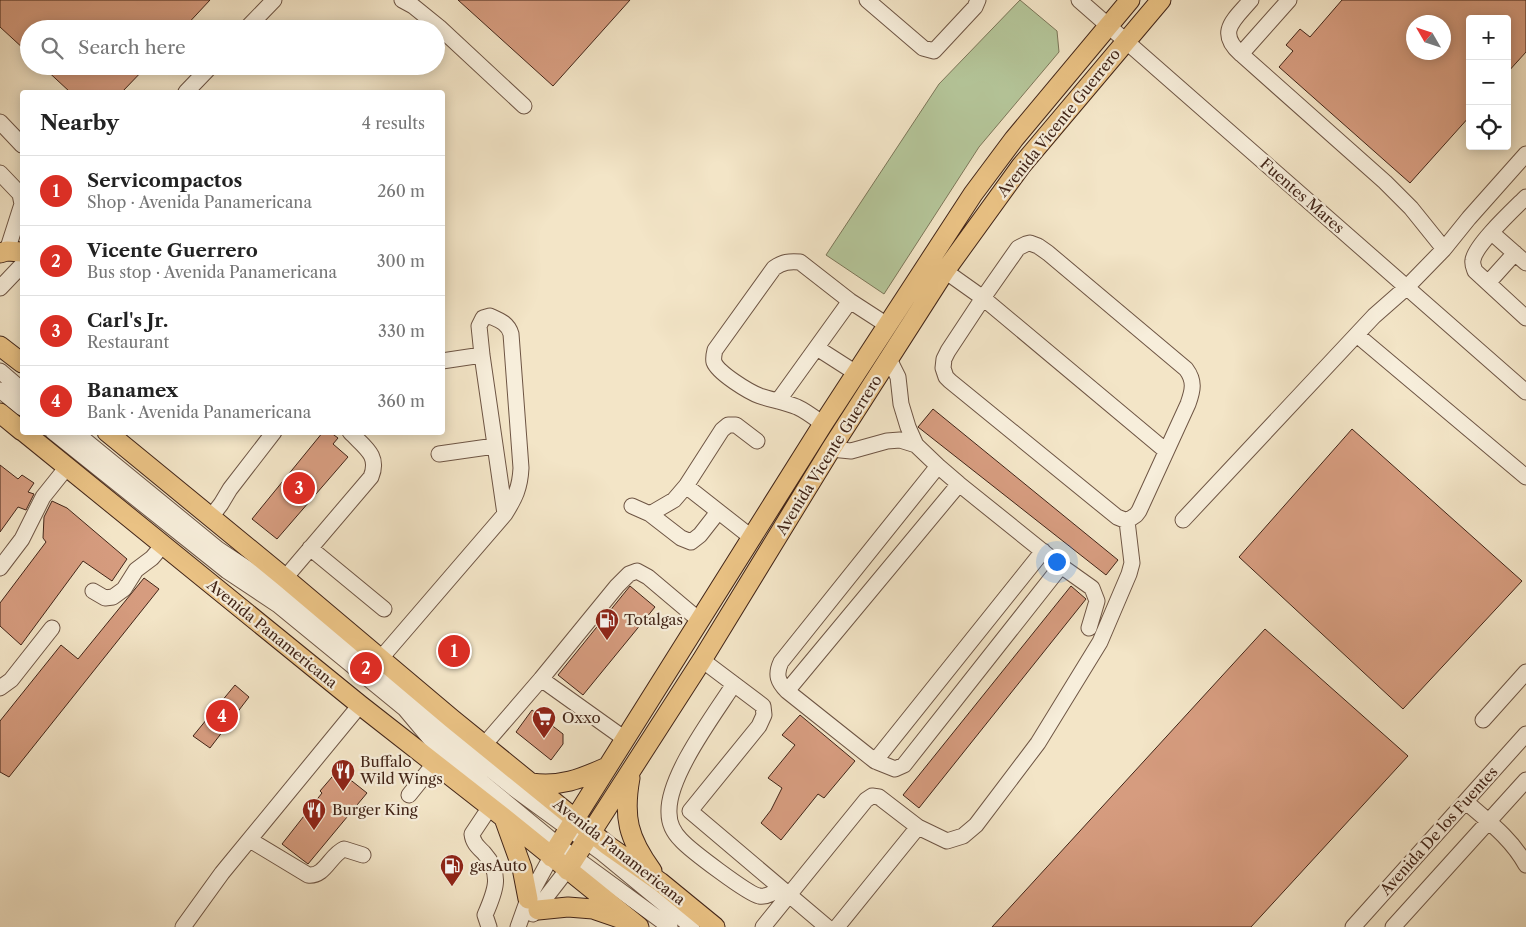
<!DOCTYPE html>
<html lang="en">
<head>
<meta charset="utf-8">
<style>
  body { margin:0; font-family:"Libre Caslon Text",serif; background:#f6f6f6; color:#222 }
  .controls { position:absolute; right:15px; top:15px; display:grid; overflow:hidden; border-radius:5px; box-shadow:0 2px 12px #0003 }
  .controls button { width:45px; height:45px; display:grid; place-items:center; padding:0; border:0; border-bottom:1px solid #e0e0e0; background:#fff; color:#222; font:25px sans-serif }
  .compass { position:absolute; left:1406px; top:15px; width:45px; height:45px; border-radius:50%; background:#fff; box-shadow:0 2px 12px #0003; rotate:309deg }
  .you { position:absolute; left:1056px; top:561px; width:18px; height:18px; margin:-12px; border:4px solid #fff; border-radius:50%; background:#1a73e8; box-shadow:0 0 0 8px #1a73e833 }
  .badge { display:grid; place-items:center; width:32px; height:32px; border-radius:50%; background:#d93025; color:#fff; font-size:16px; font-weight:700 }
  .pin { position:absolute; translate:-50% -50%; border:2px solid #fff; box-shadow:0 1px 5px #0006 }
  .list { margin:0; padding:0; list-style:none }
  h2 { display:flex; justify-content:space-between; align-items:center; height:65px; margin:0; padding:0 20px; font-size:21px }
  h2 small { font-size:16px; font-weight:400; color:#767676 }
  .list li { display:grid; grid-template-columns:32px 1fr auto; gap:15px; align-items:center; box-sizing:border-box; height:70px; padding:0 20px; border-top:1px solid #e0e0e0 }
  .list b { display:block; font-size:19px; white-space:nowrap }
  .list p { margin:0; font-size:16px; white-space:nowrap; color:#767676 }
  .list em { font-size:16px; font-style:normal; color:#767676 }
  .icon { flex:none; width:28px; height:28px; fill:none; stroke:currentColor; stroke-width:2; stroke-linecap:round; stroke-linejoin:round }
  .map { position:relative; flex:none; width:1526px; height:927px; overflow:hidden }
  .search { position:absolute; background:#fff; box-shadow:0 2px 12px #0003; left:20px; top:20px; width:425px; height:55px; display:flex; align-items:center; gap:12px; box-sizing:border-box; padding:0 18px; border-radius:28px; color:#767676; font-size:19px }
  .panel { position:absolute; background:#fff; box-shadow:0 2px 12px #0003; left:20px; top:90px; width:425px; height:345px; border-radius:5px }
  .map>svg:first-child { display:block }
</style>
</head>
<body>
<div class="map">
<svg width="1526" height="927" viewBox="0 0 1526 927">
  <rect width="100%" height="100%" fill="#f3e5c7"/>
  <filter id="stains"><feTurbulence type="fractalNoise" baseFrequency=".004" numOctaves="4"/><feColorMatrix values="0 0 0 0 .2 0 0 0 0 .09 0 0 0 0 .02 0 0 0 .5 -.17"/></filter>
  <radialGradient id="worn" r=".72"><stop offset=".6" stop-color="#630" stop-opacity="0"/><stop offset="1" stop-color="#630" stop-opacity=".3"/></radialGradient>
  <path fill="#b5c69a" stroke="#7c7659" d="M1020,0l37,31 2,21 -80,95 -95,147 -58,-39 113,-171z"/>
  <path fill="#d69c7f" stroke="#422518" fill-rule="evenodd" d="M0,0h210l-27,29h-154v13l-4,8 -25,-23z
    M458,0h172l-77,86z
    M1342,0h184v52l-19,21v-54h-37v97l-60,67 -131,-116 14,-16 -7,-6 14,-16 10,8zM1414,22h30v30h-30z
    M42,66h105l-25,26h-52z
    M933,409l185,151 -12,15 -188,-148z
    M1352,429l170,152 -119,128 -164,-152z
    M323,432h7l8,6 -5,6 15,13 -71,82 -25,-20z
    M0,465l18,14 4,-4 12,8 -6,9 6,2 -8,16 -8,-3 -18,25z
    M52,501l15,7 60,51 -15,22 -29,-20 -62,84 -21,-19v-23l46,-61 -3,-4 1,-21z
    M144,578l15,11 -150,188 -9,-5v-51l61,-76 17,14z
    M630,586l25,21 -72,88 -25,-20z
    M1071,586l15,13 -167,209 -16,-13z
    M1265,629l143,127 -157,171h-259z
    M235,685l14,12 -39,51 -17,-12z
    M532,710l31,24v10l-12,16 -35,-28z
    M800,715l55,46 -31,37 -6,-4 -37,46 -20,-17 10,-13 11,-22 -14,-10 27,-33 -13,-10z
    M338,770l29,23 -59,71 -26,-20 40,-51 -2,-2z"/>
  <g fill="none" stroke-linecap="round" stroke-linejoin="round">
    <g stroke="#6e5544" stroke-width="17">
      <path id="minor" d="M402,0l11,6 26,21 85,79
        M867,0l56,48 11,3 41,-44 3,-7
        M1079,0l447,392
        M246,29l28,-29
        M1241,54c-25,-22 -7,-34 10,-54
        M186,92l25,-26
        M0,122l22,23
        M0,173l20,21 2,10 -15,47
        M1526,197c-12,12 -51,48 -53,63 -1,4 1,8 2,11l51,47
        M1492,233l34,30
        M1030,243l8,3 10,7 138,116c9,12 7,21 2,35l-49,107 -3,4 -9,6 -10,-4 -167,-136 -4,-4 -3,-9 1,-9 4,-8 35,-53 35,-50 8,-4z
        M1444,249l25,-31 57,-64
        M945,271l38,27 183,153
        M1488,283l27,-30
        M0,288l22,-23
        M1357,335l169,142
        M817,348l39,25
        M889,359l9,18 3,27 7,23 8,18 22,21 21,18 102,82 31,22 5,13 -8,27
        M442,361l40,-6
        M0,371l22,19
        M0,390l22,18
        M778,401l72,-100
        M823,424c-8,-6 -17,-13 -26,-17 -12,-5 -25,-7 -37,-11 -11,-4 -42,-23 -46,-34 -1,-4 0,-8 1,-12l59,-82c9,-6 15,-7 26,-6l50,39 37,24
        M53,432l174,139 51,34 127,104 26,31 127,105 112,82
        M75,432l143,117 71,47 127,104 24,29 77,62 85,62 90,74
        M831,449l20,2 36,-10 13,-1 16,5
        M439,454l56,-8
        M938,466l-157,196c-6,13 -3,20 6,29l88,70 20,8 9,-4 157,-199
        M686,486l65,51
        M632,506l18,8 24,-14 12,-14 36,-56 6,-5h8l21,16
        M650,514l31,24 10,4 9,-7 18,-23
        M211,517l10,-13 9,-15 44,-57
        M1183,520l191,-204 33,-29 37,-38 -33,-41 -26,-26 -144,-128 48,-54
        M310,548l74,61
        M0,568l22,-29 21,-42 24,-30
        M285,578l86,-101c9,-22 -7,-30 -21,-45
        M93,591l12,7 8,-1 11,-8 12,-19 16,-12 11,-13
        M381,658l124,-144c10,-16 15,-26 16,-46l-10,-134c-3,-11 -12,-14 -21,-18l-7,2 -4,8 3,29 23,159
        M702,660l61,46 1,9 -5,11 -69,85 137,116
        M541,679l84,60
        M734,684c-20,31 -67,93 -65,129 0,10 5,20 12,27 9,10 67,54 78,56 9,1 14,-3 20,-9
        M0,688l11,-8 41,-52
        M787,691l172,-207
        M1483,720l43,-48
        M484,745l57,-66 76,-93 12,-12 8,-3 11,6 51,43
        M875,761l168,-210
        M409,795l25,-31
        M1466,802c22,19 46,37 60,63
        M918,827l29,14 16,-5 13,-11 62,-82 62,-101 29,-68 3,-11 -5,-42
        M250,840l58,35c17,2 22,-20 36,-26l19,6
        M533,914l34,-44
        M183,927l39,-54 138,-168
        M489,927l-4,-12c10,-23 18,-41 -1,-62 -6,-6 -11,-10 -12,-19l18,-27
        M518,927l10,-28 23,-42
        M763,927l103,-127 6,-4 7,1 39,30 -81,100
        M1353,927l173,-193
        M1393,927l133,-147"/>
    </g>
    <g stroke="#422518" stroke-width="21">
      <path id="major" d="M0,253l7,-2 15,1
        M0,346l22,17
        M0,413l22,18
        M24,432l336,273 143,112 136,110
        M107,432l178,146 167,141 155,126 53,37 55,45
        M630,778c-7,39 -2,60 22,93
        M531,783c30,4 49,-4 76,-16
        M505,821l17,47 6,31
        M551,857l272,-433 150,-230 41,-55 116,-139
        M567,870l135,-210 129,-211 114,-178 76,-105 140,-166
        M538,910l30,-3 25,2 29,10"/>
    </g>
    <use href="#minor" stroke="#f7eedb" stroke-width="15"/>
    <use href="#major" stroke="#eac284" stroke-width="19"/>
  </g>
  <defs>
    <g id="fuel-pin" transform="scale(1.25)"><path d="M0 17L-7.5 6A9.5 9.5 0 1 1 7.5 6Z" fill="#8f2418" stroke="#f7eedb"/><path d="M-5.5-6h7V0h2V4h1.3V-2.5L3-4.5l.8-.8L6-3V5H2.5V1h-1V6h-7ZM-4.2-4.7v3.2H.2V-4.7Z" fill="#fff"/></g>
    <g id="supermarket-pin" transform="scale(1.25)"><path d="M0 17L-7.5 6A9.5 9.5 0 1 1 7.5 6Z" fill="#8f2418" stroke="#f7eedb"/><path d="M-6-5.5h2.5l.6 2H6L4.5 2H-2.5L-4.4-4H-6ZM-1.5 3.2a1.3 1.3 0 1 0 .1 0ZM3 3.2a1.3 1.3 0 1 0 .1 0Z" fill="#fff"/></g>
    <g id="restaurant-pin" transform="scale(1.25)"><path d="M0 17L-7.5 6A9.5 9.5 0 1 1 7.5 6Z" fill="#8f2418" stroke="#f7eedb"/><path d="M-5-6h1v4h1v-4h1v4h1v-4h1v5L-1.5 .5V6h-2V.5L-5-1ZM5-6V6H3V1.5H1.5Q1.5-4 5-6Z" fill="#fff"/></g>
  </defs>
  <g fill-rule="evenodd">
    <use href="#fuel-pin" x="607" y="620"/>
    <use href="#supermarket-pin" x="544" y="718"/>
    <use href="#restaurant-pin" x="343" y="771"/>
    <use href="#restaurant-pin" x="314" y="810"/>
    <use href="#fuel-pin" x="452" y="866"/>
  </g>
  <g text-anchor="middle" stroke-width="4.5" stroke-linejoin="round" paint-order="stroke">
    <g font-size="15" fill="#422518" stroke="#f7eedb">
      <text transform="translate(1059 123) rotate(-51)" y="5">Avenida Vicente Guerrero</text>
      <text transform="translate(1302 196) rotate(41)" y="5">Fuentes Mares</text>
      <text transform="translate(829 455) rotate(-58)" y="5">Avenida Vicente Guerrero</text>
      <text transform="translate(272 634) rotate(39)" y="5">Avenida Panamericana</text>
      <text transform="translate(1439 831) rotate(-48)" y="5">Avenida De los Fuentes</text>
      <text transform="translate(619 852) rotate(38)" y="5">Avenida Panamericana</text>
    </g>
    <g font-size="15" fill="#422518" stroke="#f7eedb" text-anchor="start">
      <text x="624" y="625">Totalgas</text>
      <text x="562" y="723">Oxxo</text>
      <text x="360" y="767">Buffalo<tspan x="360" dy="17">Wild Wings</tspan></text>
      <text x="332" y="815">Burger King</text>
      <text x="470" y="871">gasAuto</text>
    </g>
  </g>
  <rect width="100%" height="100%" filter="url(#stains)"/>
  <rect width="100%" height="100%" fill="url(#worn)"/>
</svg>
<div class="controls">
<button>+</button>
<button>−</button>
<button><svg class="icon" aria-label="locate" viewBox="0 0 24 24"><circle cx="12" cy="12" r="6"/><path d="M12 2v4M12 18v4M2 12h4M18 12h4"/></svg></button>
</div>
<svg class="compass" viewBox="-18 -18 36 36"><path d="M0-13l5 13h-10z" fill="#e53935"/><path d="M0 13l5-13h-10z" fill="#767676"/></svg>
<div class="you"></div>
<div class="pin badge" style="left:454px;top:651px">1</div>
<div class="pin badge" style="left:366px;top:668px">2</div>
<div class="pin badge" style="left:299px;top:488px">3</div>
<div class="pin badge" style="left:222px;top:716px">4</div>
<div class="search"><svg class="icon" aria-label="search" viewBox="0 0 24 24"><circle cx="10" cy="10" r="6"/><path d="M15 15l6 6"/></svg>Search here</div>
<section class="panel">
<h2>Nearby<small>4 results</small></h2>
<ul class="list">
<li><span class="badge">1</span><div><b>Servicompactos</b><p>Shop · Avenida Panamericana</p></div><em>260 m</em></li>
<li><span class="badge">2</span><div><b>Vicente Guerrero</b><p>Bus stop · Avenida Panamericana</p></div><em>300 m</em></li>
<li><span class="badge">3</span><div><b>Carl's Jr.</b><p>Restaurant</p></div><em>330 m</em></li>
<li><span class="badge">4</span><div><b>Banamex</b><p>Bank · Avenida Panamericana</p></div><em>360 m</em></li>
</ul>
</section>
</div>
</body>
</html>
